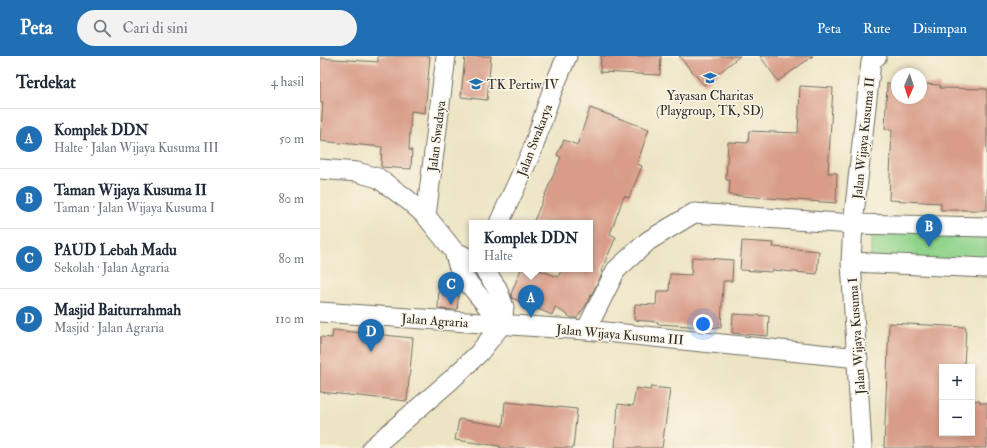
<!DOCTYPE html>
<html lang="id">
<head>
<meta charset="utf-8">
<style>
  body { margin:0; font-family:"IM FELL Double Pica",serif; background:#f2f2f3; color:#1f2937 }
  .controls { position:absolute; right:12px; bottom:12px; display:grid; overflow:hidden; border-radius:0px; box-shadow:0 2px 6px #0003 }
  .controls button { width:36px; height:36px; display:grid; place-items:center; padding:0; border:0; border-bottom:1px solid #e0e1e3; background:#fff; color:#1f2937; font:20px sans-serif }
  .compass { position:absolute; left:571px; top:12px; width:36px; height:36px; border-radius:50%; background:#fff; box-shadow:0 2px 6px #0003; rotate:183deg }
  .you { position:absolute; left:383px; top:268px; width:14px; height:14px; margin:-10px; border:3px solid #fff; border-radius:50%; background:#1a73e8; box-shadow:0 0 0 6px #1a73e833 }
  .badge { display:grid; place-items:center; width:26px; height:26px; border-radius:50%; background:#1f6fb2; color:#fff; font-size:13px; font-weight:700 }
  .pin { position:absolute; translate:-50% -33px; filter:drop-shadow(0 1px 2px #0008) }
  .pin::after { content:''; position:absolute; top:21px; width:14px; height:12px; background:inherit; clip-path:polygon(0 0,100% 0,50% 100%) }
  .popup { position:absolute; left:149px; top:164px; width:124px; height:52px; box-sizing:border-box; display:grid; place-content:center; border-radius:0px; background:#fff; filter:drop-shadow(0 1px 3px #0005); font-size:13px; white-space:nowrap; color:#747a83 }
  .popup b { font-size:15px; color:#1f2937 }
  .popup::after { content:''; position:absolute; left:50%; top:100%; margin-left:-8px; border:8px solid transparent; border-top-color:#fff }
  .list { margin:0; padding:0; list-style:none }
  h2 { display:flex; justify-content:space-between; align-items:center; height:52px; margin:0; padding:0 16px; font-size:17px }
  h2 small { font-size:13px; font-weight:400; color:#747a83 }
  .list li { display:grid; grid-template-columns:26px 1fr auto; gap:12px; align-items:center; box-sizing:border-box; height:60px; padding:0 16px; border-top:1px solid #e0e1e3 }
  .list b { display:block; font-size:15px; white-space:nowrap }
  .list p { margin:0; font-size:13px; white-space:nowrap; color:#747a83 }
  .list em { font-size:13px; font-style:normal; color:#747a83 }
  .icon { flex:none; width:22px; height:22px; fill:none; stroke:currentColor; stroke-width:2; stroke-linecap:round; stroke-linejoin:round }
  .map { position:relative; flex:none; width:667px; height:392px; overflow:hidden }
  header { display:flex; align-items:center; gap:24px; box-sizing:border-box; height:56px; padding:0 20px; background:#1f6fb2; color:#fff }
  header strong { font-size:19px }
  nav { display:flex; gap:22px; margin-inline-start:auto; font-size:14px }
  .search { width:280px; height:36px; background:#f2f2f3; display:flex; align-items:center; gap:10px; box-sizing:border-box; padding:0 14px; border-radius:22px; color:#747a83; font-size:15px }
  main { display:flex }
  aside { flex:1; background:#fff }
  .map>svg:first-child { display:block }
</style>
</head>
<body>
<header>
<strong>Peta</strong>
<div class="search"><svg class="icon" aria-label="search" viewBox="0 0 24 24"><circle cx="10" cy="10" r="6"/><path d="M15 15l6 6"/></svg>Cari di sini</div>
<nav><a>Peta</a><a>Rute</a><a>Disimpan</a></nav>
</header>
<main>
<aside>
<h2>Terdekat<small>4 hasil</small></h2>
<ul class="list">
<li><span class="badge">A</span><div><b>Komplek DDN</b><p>Halte · Jalan Wijaya Kusuma III</p></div><em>50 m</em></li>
<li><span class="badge">B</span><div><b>Taman Wijaya Kusuma II</b><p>Taman · Jalan Wijaya Kusuma I</p></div><em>80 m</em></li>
<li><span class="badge">C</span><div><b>PAUD Lebah Madu</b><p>Sekolah · Jalan Agraria</p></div><em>80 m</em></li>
<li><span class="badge">D</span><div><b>Masjid Baiturrahmah</b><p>Masjid · Jalan Agraria</p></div><em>110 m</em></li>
</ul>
</aside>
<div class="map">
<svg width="667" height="392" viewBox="0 0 667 392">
  <rect width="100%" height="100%" fill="#fcf5e5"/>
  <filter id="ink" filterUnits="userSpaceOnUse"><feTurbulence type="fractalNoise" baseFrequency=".025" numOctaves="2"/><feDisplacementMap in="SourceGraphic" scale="8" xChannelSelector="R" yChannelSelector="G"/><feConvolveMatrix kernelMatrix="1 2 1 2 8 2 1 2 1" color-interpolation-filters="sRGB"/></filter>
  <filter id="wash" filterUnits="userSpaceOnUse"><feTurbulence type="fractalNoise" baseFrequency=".012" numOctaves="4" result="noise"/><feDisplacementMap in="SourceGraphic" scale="16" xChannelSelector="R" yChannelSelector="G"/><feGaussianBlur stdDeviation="0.9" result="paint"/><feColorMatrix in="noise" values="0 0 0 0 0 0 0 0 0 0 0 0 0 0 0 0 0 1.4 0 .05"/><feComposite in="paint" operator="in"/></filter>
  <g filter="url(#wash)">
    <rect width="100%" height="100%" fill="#ede4c4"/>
    <path fill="#90d48c" stroke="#5e805c" d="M551,171l116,4v37l-116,-5z"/>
    <g id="blocks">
      <path fill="#d89c88" d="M58,0h52l-5,57 -14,-2 -2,39h3l-1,19 -30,-2 1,-20 -62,-6 3,-39h-3v-44l58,4z
        M145,0h26l-4,44 -26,-3z
        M281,0h60l-1,19 -60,-3z
        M359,0h61l-36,29z
        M440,0h53l-35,25z
        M567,27h10v15h24v-14l19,1v3l47,1v121h-46v-7l-52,-3 3,-71h-7z
        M480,30l33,2 -5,85h9l-1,30 -107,-8 1,-15h-4l2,-38 20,1 1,-12 49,2z
        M270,52l59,21 -12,35 5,2 -13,32 -5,-2 -14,38 6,3 -15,34 2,1 -17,33 -9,13h-5l-17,-11 -3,8 -40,-17 -1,-4 10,-25h16l21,8 4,-8h28v-46h-57l28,-66 -4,-2 7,-15 13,5z
        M422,185l32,2 -1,4 46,4 -2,23 -45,-4v2l-32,-2z
        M372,201l41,3 -1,21h-9l-2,47 -63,-4v-2l-24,-2 1,-16 21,1 1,-14h12l1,-17 21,1z
        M119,230l19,2 1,1 -2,21 -19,-1z
        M413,258l36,2 -1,20 -36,-3z
        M569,267l77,4 -2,40h-22v66h30v-33l8,1v2h7v45h-103z
        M13,274l80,8 -6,63 -87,-9v-55l12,1z
        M331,331l19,2 -8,59h-47l3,-44 15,2 3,-18 14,2z
        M185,346l72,7 -4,39h-73v-2l-45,-6 4,-21 44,7z"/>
    </g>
  </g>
  <g filter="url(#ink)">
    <use href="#blocks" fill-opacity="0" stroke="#6f6c61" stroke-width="1"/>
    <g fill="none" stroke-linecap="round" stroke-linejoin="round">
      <g stroke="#6f6c61" stroke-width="21">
        <path id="street" d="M0,113l37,3 21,6 30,22 18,16 28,35 18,9
          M106,160l20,-160
          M179,167l33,-72 20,-60 15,-35
          M134,195l4,14 6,13 38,46
          M531,206l136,6
          M164,213l13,19 7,19 -2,17
          M0,256l266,18 272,28
          M266,274l30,-60 32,-29 46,-28 159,11 134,3
          M52,392l79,-68 28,-27 23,-29
          M542,392l-11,-186 2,-38 18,-162 3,-4 3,-2"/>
      </g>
      <use href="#street" stroke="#fff" stroke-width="19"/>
    </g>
  </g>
  <defs>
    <g id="school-bare" transform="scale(1.08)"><path d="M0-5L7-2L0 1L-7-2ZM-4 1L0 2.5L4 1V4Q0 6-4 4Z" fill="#1f6fb2" stroke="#fcf5e5" stroke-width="2.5" paint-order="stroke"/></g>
  </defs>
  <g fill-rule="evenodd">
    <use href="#school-bare" x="390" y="22"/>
    <use href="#school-bare" x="156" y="28"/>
  </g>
  <g text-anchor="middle" stroke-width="3" stroke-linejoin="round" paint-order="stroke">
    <g font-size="13" fill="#2b2b2b" stroke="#fcf5e5" text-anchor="start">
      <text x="167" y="33">TK Pertiw IV</text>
      <text x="390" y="44" text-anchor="middle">Yayasan Charitas<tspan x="390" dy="15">(Playgroup, TK, SD)</tspan></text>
    </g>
    <g font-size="13" fill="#2b2b2b" stroke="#fcf5e5">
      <text transform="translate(116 80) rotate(-83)" y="5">Jalan Swadaya</text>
      <text transform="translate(543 82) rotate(-84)" y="5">Jalan Wijaya Kusuma II</text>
      <text transform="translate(214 84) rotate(-69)" y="5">Jalan Swakarya</text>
      <text transform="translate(115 264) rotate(4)" y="5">Jalan Agraria</text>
      <text transform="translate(300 278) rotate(5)" y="5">Jalan Wijaya Kusuma III</text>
      <text transform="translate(536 280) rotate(-94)" y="5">Jalan Wijaya Kusuma I</text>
    </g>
  </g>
</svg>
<div class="controls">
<button>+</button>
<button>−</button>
</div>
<svg class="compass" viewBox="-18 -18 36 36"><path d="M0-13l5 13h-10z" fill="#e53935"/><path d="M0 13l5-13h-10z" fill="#747a83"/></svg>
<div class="you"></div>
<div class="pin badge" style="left:211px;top:262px">A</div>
<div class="popup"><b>Komplek DDN</b>Halte</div>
<div class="pin badge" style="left:609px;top:191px">B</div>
<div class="pin badge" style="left:131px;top:249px">C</div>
<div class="pin badge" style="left:51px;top:296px">D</div>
</div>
</main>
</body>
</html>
